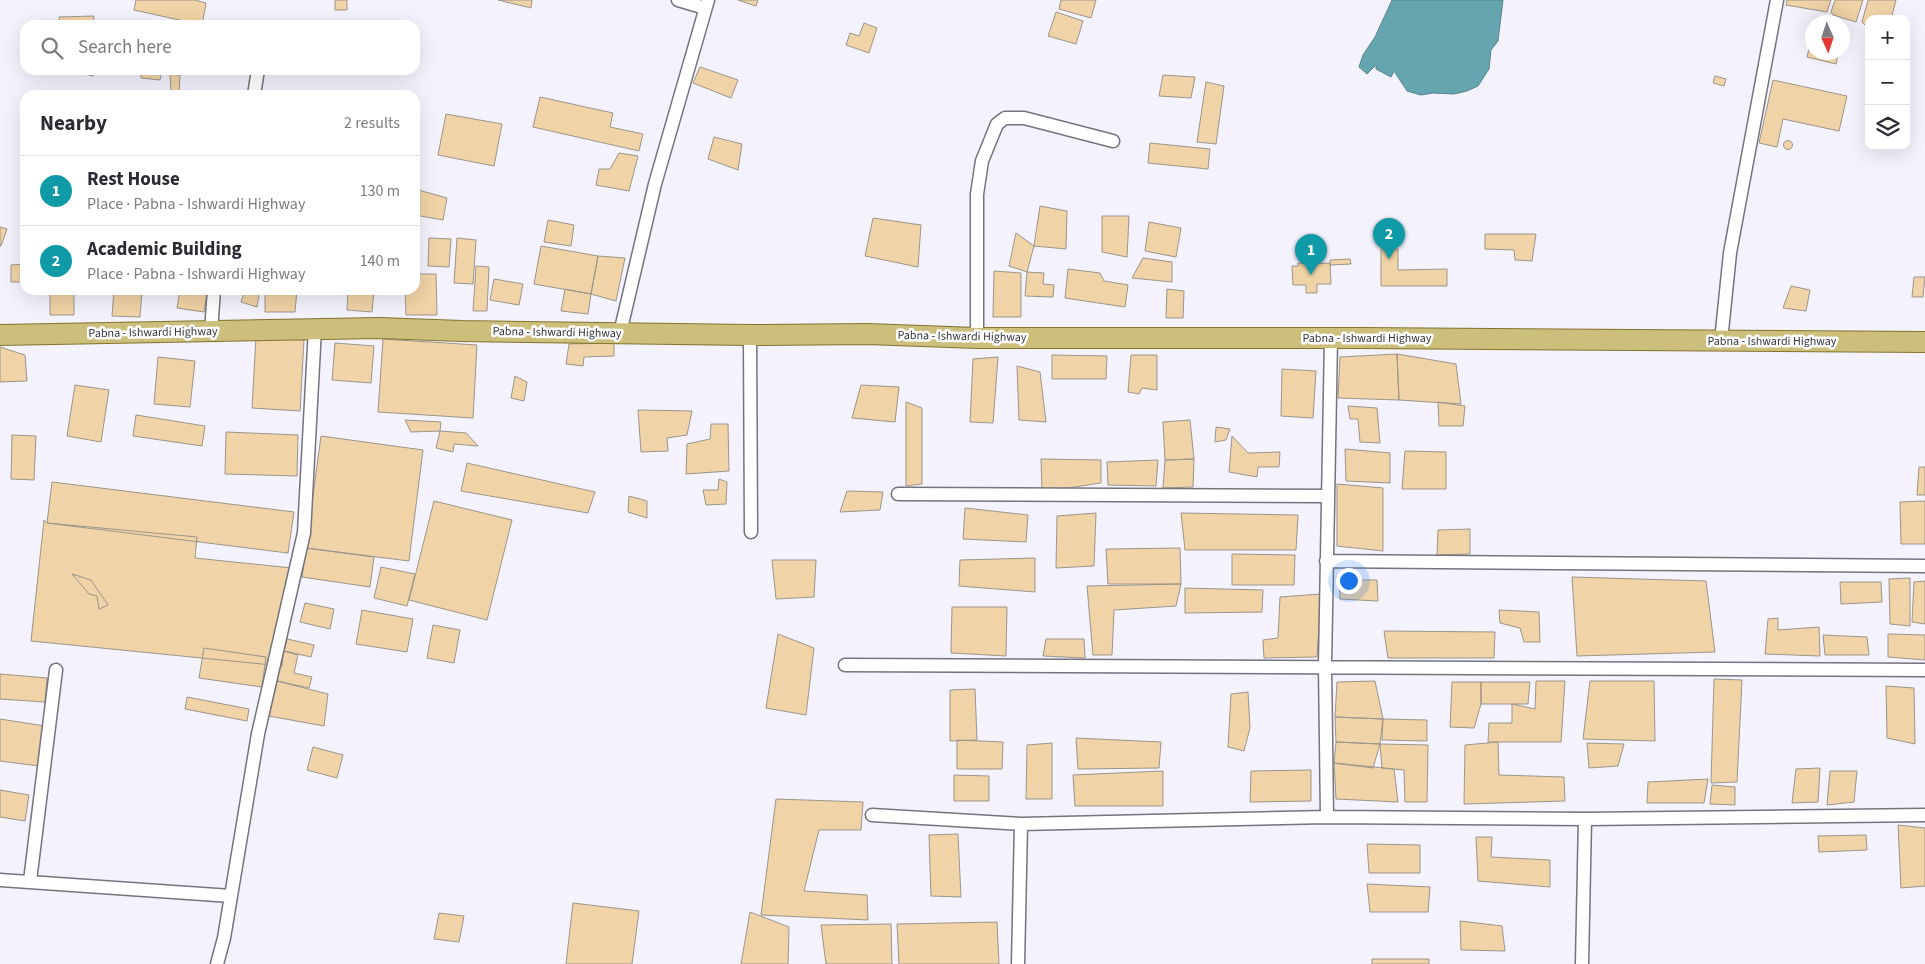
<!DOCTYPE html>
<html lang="en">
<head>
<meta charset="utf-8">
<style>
  body { margin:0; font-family:"Source Sans 3",sans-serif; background:#f7f7f7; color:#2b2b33 }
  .controls { position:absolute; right:15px; top:15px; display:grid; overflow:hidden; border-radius:10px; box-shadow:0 5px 20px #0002 }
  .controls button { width:45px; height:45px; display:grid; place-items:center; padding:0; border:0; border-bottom:1px solid #e1e1e2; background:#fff; color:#2b2b33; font:25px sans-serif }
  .compass { position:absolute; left:1805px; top:15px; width:45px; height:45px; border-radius:50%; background:#fff; box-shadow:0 5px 20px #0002; rotate:177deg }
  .you { position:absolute; left:1348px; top:580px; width:18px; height:18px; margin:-12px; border:4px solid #fff; border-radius:50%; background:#1a73e8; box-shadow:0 0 0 8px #1a73e833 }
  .badge { display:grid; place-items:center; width:32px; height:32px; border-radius:50%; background:#b45309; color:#fff; font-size:16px; font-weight:700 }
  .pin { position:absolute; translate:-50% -41px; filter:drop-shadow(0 1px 2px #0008) }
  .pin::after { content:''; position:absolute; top:26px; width:18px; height:15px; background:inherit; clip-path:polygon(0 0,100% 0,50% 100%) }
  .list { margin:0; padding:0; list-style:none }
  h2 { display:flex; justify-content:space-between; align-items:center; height:65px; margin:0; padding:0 20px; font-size:21px }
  h2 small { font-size:16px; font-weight:400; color:#7c7c81 }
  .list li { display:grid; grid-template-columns:32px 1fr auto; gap:15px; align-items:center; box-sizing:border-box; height:70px; padding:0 20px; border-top:1px solid #e1e1e2 }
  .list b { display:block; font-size:19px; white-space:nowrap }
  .list p { margin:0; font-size:16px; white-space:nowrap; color:#7c7c81 }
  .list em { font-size:16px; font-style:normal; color:#7c7c81 }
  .icon { flex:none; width:28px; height:28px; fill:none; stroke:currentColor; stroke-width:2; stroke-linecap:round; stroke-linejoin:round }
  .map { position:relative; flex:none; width:1925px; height:964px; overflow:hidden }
  .search { position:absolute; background:#fff; box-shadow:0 5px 20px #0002; left:20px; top:20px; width:400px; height:55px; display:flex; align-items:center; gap:12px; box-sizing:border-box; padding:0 18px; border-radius:15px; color:#7c7c81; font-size:19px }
  .panel { position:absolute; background:#fff; box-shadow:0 5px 20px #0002; left:20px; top:90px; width:400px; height:205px; border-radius:15px }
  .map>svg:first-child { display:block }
</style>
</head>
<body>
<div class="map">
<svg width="1925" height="964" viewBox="0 0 1925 964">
  <rect width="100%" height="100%" fill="#f4f2fd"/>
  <path fill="#65a5af" stroke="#57848c" d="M1392,0h111l-5,41 -7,9 -2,19 -11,17 -11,5 -13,3 -21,-1 -12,2 -14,-4 -13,-20 -3,6 -15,-8v-4l-9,9 -8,-7 4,-12 12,-18z"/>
  <path fill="#f0d3a6" stroke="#9b958b" d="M136,0h59l11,3 -4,22 -68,-15z
    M335,0h12v10h-12z
    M498,0h34l-1,8z
    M738,0h20l-2,6z
    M1061,0h35l-5,18 -32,-9z
    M1787,0h44l-4,12 -41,-7z
    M1835,0h28l-7,22 -23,-7 -2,-3z
    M1868,0h28l-5,19h-22v8l-3,-1 -4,-4z
    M1056,12l27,9 -7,23 -28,-8z
    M94,16l-1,9h-33l-1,-8z
    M215,23l31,1 -31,1z
    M864,23l13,5 -8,25 -23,-8 4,-12 9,3z
    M1812,36v16h27l-3,12 -29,-7z
    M700,67l38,13 -7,18 -38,-15z
    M73,70h20v6l-20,-5z
    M141,70h21l-2,10 -19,-2z
    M170,74l10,1 -1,20h-8z
    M1163,75l32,2 -4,21 -32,-2z
    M1715,76l11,3 -2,7 -11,-3z
    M1773,80l74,16 -8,35 -56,-12 -6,28 -18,-4z
    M1206,82l18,4 -8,58 -19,-2z
    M540,97l73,16 -3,14 33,7 -4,17 -106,-24z
    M446,114l56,10 -8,42 -56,-11z
    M714,137l28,7 -4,26 -30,-11z
    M1783.5 145a4.5 4.5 0 1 1 9 0a4.5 4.5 0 1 1-9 0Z
    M1150,143l60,6 -2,20 -60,-6z
    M619,153l19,3 -9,35 -33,-6 3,-16h11z
    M415,189l32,9 -4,22 -28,-5z
    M1040,206l27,5 -1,38 -32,-3z
    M1102,216h27l-2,41 -25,-5z
    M873,218l48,7 -3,42 -53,-11z
    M548,220l26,5 -3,21 -27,-4z
    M1149,222l32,6 -5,29 -31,-6z
    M0,227l7,2 -6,17h-1z
    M1016,233l18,13 -7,26 -18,-6z
    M1485,234h51l-4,27 -17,-1 -1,-10 -29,-1z
    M429,238l22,1 -2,28 -21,-1z
    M457,238l19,2 -3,44 -19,-1z
    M1302,243h6l1,21 21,-1 1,21h-14v9h-11v-8h-13l-1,-19h6v-3h5z
    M541,246l57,10 -7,38 -57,-10z
    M1381,249h17v21l49,-1v17h-66z
    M598,256l27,2 -9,43 -25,-7z
    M1143,258l29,4v20l-40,-4z
    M1350,259l1,5 -21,1v-5z
    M25,264v18h-14v-17z
    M476,266l13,1 -2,44h-14z
    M1068,269l32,4 4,8 24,4 -3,22 -60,-9z
    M994,271l27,2v44h-28z
    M1027,272l17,1 -1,11 11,1 -1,12 -28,-1z
    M415,274h21l1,41h-31l-1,-25h10z
    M1914,277h11l-2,20h-11z
    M494,279l29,5 -4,21 -29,-5z
    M1791,286l19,4 -4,21 -23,-3z
    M565,289l26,5 -3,20 -27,-3z
    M1167,289l17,2 -1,27h-17z
    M50,290h24v25h-24z
    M114,290h28l-2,27 -28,-1z
    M180,290l27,3 -3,19 -27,-4z
    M245,290h15l-3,17 -16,-5z
    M265,290h32l-2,22h-30z
    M348,290h26l-2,22 -25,-2z
    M256,337l48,3 -4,71 -48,-3z
    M383,339l94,6 -4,73 -95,-6z
    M335,343l39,3 -3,37 -39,-3z
    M614,343v13l-30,1 -1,9 -17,-2 3,-20z
    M0,347l25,8 2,26 -27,1z
    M1397,354l2,46 -61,-2 2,-41z
    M1397,354l59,10 5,40 -62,-4z
    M1052,355l55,1 -1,23h-54z
    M1131,355h26v35l-15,-2 -3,6 -11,-2z
    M158,357l37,4 -5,46 -36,-3z
    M998,357l-5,66 -23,-1 3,-63z
    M1017,366l23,6 6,50 -27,-2z
    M1282,369l34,2 -3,47 -32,-2z
    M515,376l12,6 -3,19 -13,-3z
    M75,385l34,5 -8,52 -34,-6z
    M861,385l38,2 -4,35 -43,-4z
    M906,402l16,6v76l-16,2z
    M1438,402l27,4 -2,20h-24z
    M1348,406l29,2 3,35 -20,-1 -2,-23h-8z
    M638,410l54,1 -5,24 -20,3 1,13 -27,1z
    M136,415l69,11 -3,20 -69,-10z
    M405,420l36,2 -1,9 -29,1z
    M1190,420l4,39 -29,1 -2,-38z
    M711,424h17l1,47 -43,3 1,-30 23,-5z
    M1216,427l14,2 -4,11 -11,2z
    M440,431l26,2 12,13 -24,-2 -1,8 -17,-4z
    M226,432l72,3 -1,41 -72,-2z
    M12,435l24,1 -2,44 -23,-1z
    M321,436l102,14 -14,111 -103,-13z
    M1232,436l16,17 32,-1 -1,15h-21l-1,10 -28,-5z
    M1345,449l45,4v30l-44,-2z
    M1405,451l41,1v37h-44z
    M1041,459l60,1v23l-59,9z
    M1194,459l-1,28 -30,1 2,-28z
    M1158,460l-2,26 -48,-1 -1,-23z
    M467,463l128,29 -7,21 -127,-22z
    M1919,467h6v28h-8z
    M719,479l8,3 -1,22 -20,1 -3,-15h15z
    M52,482l242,30 -6,41 -241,-30z
    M1337,484l46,4v63l-46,-5z
    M847,491l36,1 -3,18 -40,2z
    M629,496l18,5v17l-19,-6z
    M434,501l78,19 -25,100 -78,-20z
    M1925,501v43h-24l-1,-42z
    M965,508l63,7 -2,27 -63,-3z
    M1096,513l-2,53 -38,2 1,-52z
    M1181,513l117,2 -2,35h-111z
    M44,520l3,3 150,14 -2,21 97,10 -10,98 -251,-25z
    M1470,529v25l-33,1 1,-25z
    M306,548l68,9 -4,30 -68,-10z
    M1180,548l1,36h-73l-2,-35z
    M1232,554l63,1 -1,30h-62z
    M1035,558v34l-76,-6 1,-26z
    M772,560h44l-2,37 -38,2z
    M381,567l34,7 -8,32 -33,-8z
    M72,574l19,6 17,25 -9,4 -2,-13 -8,-2z
    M1572,577l134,4 9,71 -138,4z
    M1910,578v48l-20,-2 -1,-45z
    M1339,580h38l1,21 -38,-2z
    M1925,581v43l-13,-2 2,-40z
    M1840,582h41l1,20 -41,2z
    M1181,584l-5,22 -62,4 -2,45h-19l-6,-69z
    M1185,588l78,2 -1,22 -77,1z
    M1321,594l-4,63 -53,1 -1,-18 15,-2 2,-41z
    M305,603l29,6 -4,20 -30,-7z
    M952,607h55l-1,49 -55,-3z
    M362,610l51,9 -6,33 -51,-8z
    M1499,610l40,2 1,30h-16l-4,-14 -20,-5z
    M1778,618v12l41,-3 1,29 -55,-2 3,-35z
    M433,625l27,5 -6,33 -27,-5z
    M1384,631l111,1 -1,26h-106z
    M778,634l36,14 -8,67 -40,-7z
    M1888,634l37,1v25l-37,-3z
    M1823,635l44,2 2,18h-44z
    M287,639l27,6 -3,12 -27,-6z
    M1046,639h38l1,19 -42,-2z
    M204,648l62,9 -4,30 -63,-9z
    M284,651l14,4 -4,18 18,4 -3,11 -32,-7z
    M0,674l47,4 -2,24 -45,-3z
    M1714,679l28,1 -5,102 -26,1z
    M277,681l51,13 -4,32 -55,-10z
    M1375,681l8,38 -48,-2 2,-35z
    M1536,681h29l-4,61h-73l1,-19h23v-19l23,5z
    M1590,681h64l1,60 -72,-2z
    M1452,682h29v22l-7,24 -24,-1z
    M1481,682h49l-2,22h-47z
    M1886,686l28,2 1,56 -28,-6z
    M975,689l2,51 -27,1v-51z
    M1248,692l2,36 -6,23 -16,-4 3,-53z
    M187,697l62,12 -2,12 -62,-12z
    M1335,717l48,2 -3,25 -44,-2z
    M0,719l45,7 -6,40 -39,-5z
    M1383,719l44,1v21l-45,-1z
    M1076,738l85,4 -2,26 -81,1z
    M957,740l46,2 -1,27h-45z
    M1336,742l44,2 -7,24 -39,-5z
    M1498,742l1,33 65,2 1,24 -101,3 1,-59z
    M1052,743v56h-26l1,-54z
    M1587,743l37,1 -6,22 -29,2z
    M1380,744l48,1 -1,57h-22l-1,-32 -22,-2z
    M313,747l30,8 -6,23 -30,-8z
    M1334,763l60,6 4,33 -62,-3z
    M1820,768l-2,34 -26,1 4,-34z
    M1311,770v31l-61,1 1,-31z
    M1163,771v35h-88l-2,-31z
    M1830,771h27l-3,31 -27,3z
    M954,775l35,1v25h-35z
    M1708,779l-4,24h-57l1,-21z
    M1712,785l23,2v18l-25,-1z
    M0,790l29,5 -4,26 -25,-4z
    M776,799l87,3 -2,28h-42l-15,61 63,4 1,25 -107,-5z
    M1898,825l27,3v58l-24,2z
    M958,834l3,63 -30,-1 -2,-61z
    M1866,835l1,15 -48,2 -1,-16z
    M1476,837h16l-1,20 59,3v27l-72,-6z
    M1367,844l53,1v28h-51z
    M1367,884l63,3 -2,25h-58z
    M573,903l66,8 -7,53h-66z
    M750,912l39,15 -1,37h-47z
    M439,913l25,3 -5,26 -25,-3z
    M1460,921l42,5 3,25 -44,-1z
    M997,922l2,42h-100l-2,-40z
    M891,924l1,40h-66l-5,-39z
    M1372,959h57v5h-57z"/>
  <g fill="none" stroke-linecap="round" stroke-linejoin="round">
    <g stroke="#75737d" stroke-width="15">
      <path id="street" d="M678,0l27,8
        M254,95l4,-25
        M211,331l3,-41
        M620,333l35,-149 53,-184
        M750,335l1,197
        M977,338v-144l5,-33 15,-37 8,-6h19l89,23
        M1721,341l9,-88 47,-253
        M898,494l429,2
        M1326,561l599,5
        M845,665l1080,5
        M872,815l149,9 306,-7 258,2 340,-4
        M1327,817l-2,-151 6,-328
        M0,880l231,16
        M30,881l26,-211
        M217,964l7,-26 34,-204 46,-201 11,-205
        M1018,964l3,-140
        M1582,964l3,-145"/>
    </g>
    <g stroke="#82732d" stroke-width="22">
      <path id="primary" d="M0,335l379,-7 83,3 288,4 117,-1 110,4h385l563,4"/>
    </g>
    <use href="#street" stroke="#fff" stroke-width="12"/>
    <use href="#primary" stroke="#ccbf7c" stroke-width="20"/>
  </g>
  <g text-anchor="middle" stroke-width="5" stroke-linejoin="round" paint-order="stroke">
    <g font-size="12" fill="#37363b" stroke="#fff">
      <text transform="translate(153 332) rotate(-1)" y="4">Pabna - Ishwardi Highway</text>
      <text transform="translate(557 332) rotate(1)" y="4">Pabna - Ishwardi Highway</text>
      <text transform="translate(962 336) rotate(1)" y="4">Pabna - Ishwardi Highway</text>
      <text x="1367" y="342">Pabna - Ishwardi Highway</text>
      <text x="1772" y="345">Pabna - Ishwardi Highway</text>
    </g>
  </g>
</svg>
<div class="controls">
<button>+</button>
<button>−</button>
<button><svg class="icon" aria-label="layers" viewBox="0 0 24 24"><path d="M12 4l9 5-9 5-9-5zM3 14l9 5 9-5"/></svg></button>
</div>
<svg class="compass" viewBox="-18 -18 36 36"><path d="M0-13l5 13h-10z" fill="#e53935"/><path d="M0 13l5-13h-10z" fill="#7c7c81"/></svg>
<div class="you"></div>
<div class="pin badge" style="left:1311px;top:275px;background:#0f9aa8">1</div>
<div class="pin badge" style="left:1389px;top:259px;background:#0f9aa8">2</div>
<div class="search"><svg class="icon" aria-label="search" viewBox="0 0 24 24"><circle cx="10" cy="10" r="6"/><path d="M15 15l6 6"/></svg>Search here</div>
<section class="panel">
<h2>Nearby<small>2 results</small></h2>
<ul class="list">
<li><span class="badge" style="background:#0f9aa8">1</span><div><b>Rest House</b><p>Place · Pabna - Ishwardi Highway</p></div><em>130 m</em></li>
<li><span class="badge" style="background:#0f9aa8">2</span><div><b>Academic Building</b><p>Place · Pabna - Ishwardi Highway</p></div><em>140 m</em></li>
</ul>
</section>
</div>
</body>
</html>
